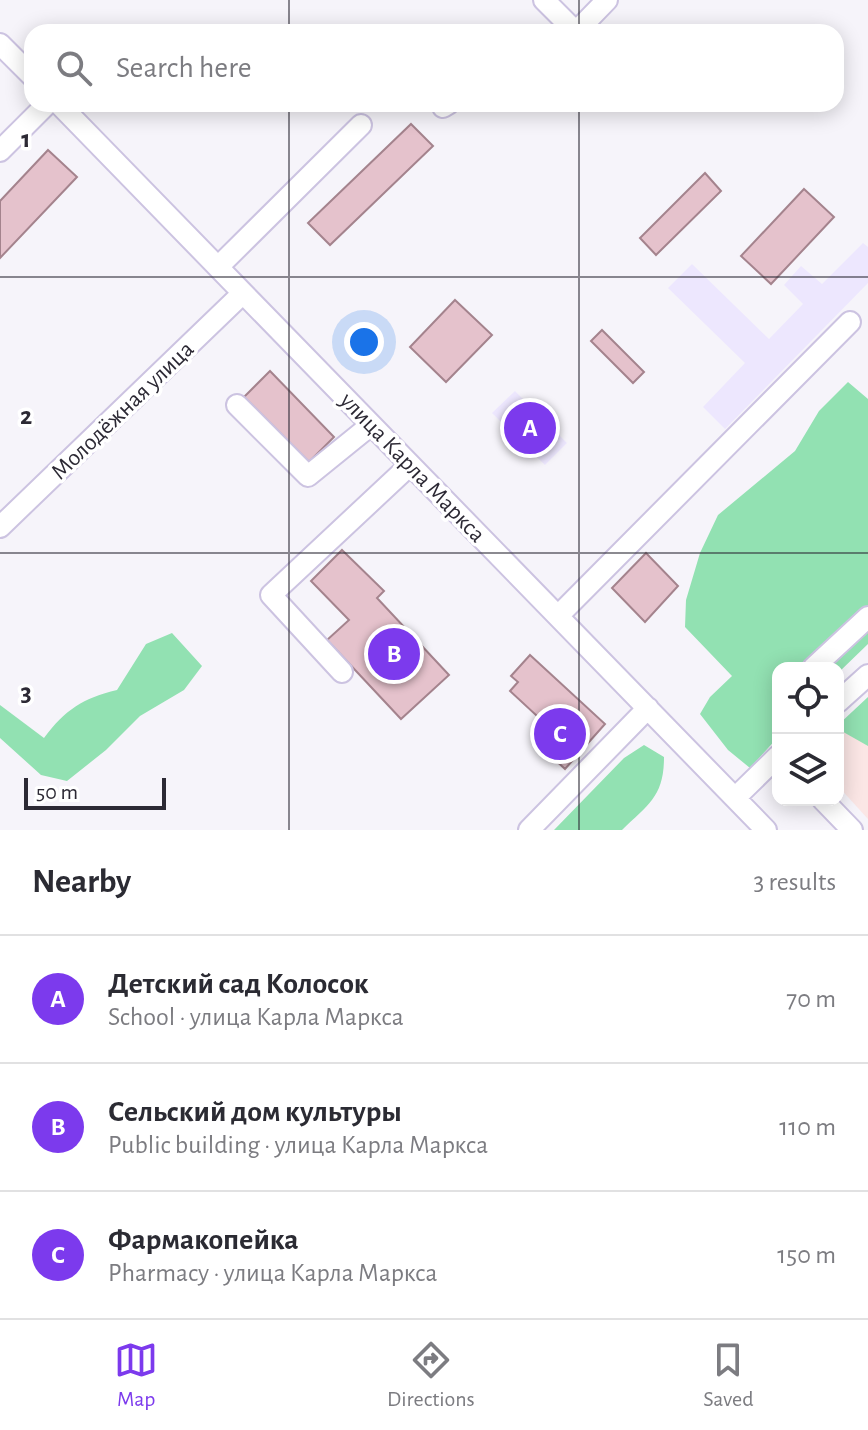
<!DOCTYPE html>
<html lang="en">
<head>
<meta charset="utf-8">
<style>
  body { margin:0; font-family:"Alegreya Sans",sans-serif; background:#f7f7f7; color:#2b2b33 }
  .controls { position:absolute; right:24px; bottom:24px; display:grid; overflow:hidden; border-radius:16px; box-shadow:0 4px 20px #0003 }
  .controls button { width:72px; height:72px; display:grid; place-items:center; padding:0; border:0; border-bottom:2px solid #e1e1e2; background:#fff; color:#2b2b33; font:40px sans-serif }
  .scale { position:absolute; left:24px; bottom:20px; width:142px; box-sizing:border-box; padding-left:8px; border:4px solid #2c2934; border-top:0; font-size:22px; line-height:28px; white-space:nowrap; color:#2c2934; -webkit-text-stroke:6px #fff; paint-order:stroke }
  .you { position:absolute; left:364px; top:342px; width:28px; height:28px; margin:-20px; border:6px solid #fff; border-radius:50%; background:#1a73e8; box-shadow:0 0 0 12px #1a73e833 }
  .badge { display:grid; place-items:center; width:52px; height:52px; border-radius:50%; background:#7c3aed; color:#fff; font-size:26px; font-weight:700 }
  .pin { position:absolute; translate:-50% -50%; border:4px solid #fff; box-shadow:0 2px 8px #0006 }
  .list { margin:0; padding:0; list-style:none }
  h2 { display:flex; justify-content:space-between; align-items:center; height:104px; margin:0; padding:0 32px; font-size:34px }
  h2 small { font-size:26px; font-weight:400; color:#7c7c81 }
  .list li { display:grid; grid-template-columns:52px 1fr auto; gap:24px; align-items:center; box-sizing:border-box; height:128px; padding:0 32px; border-top:2px solid #e1e1e2 }
  .list b { display:block; font-size:30px; white-space:nowrap }
  .list p { margin:0; font-size:26px; white-space:nowrap; color:#7c7c81 }
  .list em { font-size:26px; font-style:normal; color:#7c7c81 }
  .icon { flex:none; width:44px; height:44px; fill:none; stroke:currentColor; stroke-width:2; stroke-linecap:round; stroke-linejoin:round }
  .map { position:relative; flex:none; width:868px; height:830px; overflow:hidden }
  .search { position:absolute; background:#fff; box-shadow:0 4px 20px #0003; left:24px; right:24px; top:24px; height:88px; display:flex; align-items:center; gap:20px; box-sizing:border-box; padding:0 28px; border-radius:24px; color:#7c7c81; font-size:30px }
  .sheet { height:488px; background:#fff }
  nav { display:flex; justify-content:space-around; align-items:center; box-sizing:border-box; height:112px; border-top:2px solid #e1e1e2; background:#fff; font-size:22px; color:#7c7c81 }
  nav a { display:grid; justify-items:center; gap:4px }
  nav .on { color:#7c3aed }
  .map>svg:first-child { display:block }
</style>
</head>
<body>
<div class="map">
<svg width="868" height="830" viewBox="0 0 868 830">
  <rect width="100%" height="100%" fill="#f6f4fa"/>
  <path fill="#ede7fe" d="M863,243l5,4v36l-143,146 -22,-22 42,-44 -77,-75 24,-24 77,75 34,-35 -19,-19 17,-19 21,18z
    M515,391l52,52 -22,22 -53,-52z"/>
  <path fill="#fbe6e5" d="M868,702v117l-30,-33v-54z"/>
  <path fill="#92e1b2" d="M848,382l20,17v245l-30,29v-5h-60v69l-28,31 -22,-18 -28,-36 10,-17 22,-21 -47,-49 1,-27 14,-47 18,-38 77,-64 24,-40z
    M172,633l30,33 -18,24 -44,26 -34,34 -39,31 -26,-6 -41,-37v-33l44,33c21,-28 39,-40 73,-48l29,-46z
    M868,697v49l-30,-17v-4z
    M644,745l20,12c0,39 -15,47 -42,73h-68l70,-72z"/>
  <path fill="#e5c2cc" stroke="#a4838d" stroke-width="2" d="M411,124l22,22 -103,99 -22,-22z
    M48,150l29,27 -77,81v-57z
    M705,173l16,18 -65,64 -16,-17z
    M804,189l30,28 -63,67 -30,-28z
    M455,300l37,35 -46,47 -36,-35z
    M602,330l42,42 -11,11 -42,-42z
    M270,371l64,66 -25,25 -65,-65z
    M342,550l42,41 -7,7 72,77 -48,44 -74,-79 22,-20 -38,-39z
    M646,553l32,33 -33,36 -33,-34z
    M530,655l75,69 -40,45 -15,-14 13,-15 -53,-49 8,-9 -7,-6z"/>
  <g fill="none" stroke-linecap="round" stroke-linejoin="round">
    <g stroke="#ccc3e1" stroke-width="24">
      <path id="minor" d="M544,0l32,32
        M576,32l31,-32
        M0,44l32,32
        M59,104l707,726
        M443,107l5,-3
        M0,151l47,-47
        M218,267l143,-142
        M237,405l71,71 63,-51
        M0,527l243,-234
        M558,616l292,-294
        M813,668l55,-51
        M342,672l-71,-77 139,-130
        M838,702l30,-27
        M735,798l43,-42
        M823,800l29,30
        M529,830l119,-122"/>
    </g>
    <use href="#minor" stroke="#fff" stroke-width="20"/>
  </g>
  <path fill="none" stroke="#2c2934" stroke-width="2" stroke-opacity="0.55" d="M289,0v32M579,0v32M289,104v726M579,104v726M0,277h868M0,553h868"/>
  <g text-anchor="middle" stroke-width="7" stroke-linejoin="round" paint-order="stroke">
    <g font-size="24" fill="#2c2934" stroke="#fff">
      <text transform="translate(122 410) rotate(-44)" y="8">Молодёжная улица</text>
      <text transform="translate(413 467) rotate(46)" y="8">улица Карла Маркса</text>
    </g>
  </g>
  <g font-size="26" text-anchor="middle" font-weight="bold" fill="#2c2934" stroke="#fff" stroke-width="7" stroke-linejoin="round" paint-order="stroke">
    <text x="26" y="147">1</text>
    <text x="26" y="424">2</text>
    <text x="26" y="701">3</text>
  </g>
</svg>
<div class="controls">
<button><svg class="icon" aria-label="locate" viewBox="0 0 24 24"><circle cx="12" cy="12" r="6"/><path d="M12 2v4M12 18v4M2 12h4M18 12h4"/></svg></button>
<button><svg class="icon" aria-label="layers" viewBox="0 0 24 24"><path d="M12 4l9 5-9 5-9-5zM3 14l9 5 9-5"/></svg></button>
</div>
<div class="scale">50 m</div>
<div class="you"></div>
<div class="pin badge" style="left:530px;top:428px">A</div>
<div class="pin badge" style="left:394px;top:654px">B</div>
<div class="pin badge" style="left:560px;top:734px">C</div>
<div class="search"><svg class="icon" aria-label="search" viewBox="0 0 24 24"><circle cx="10" cy="10" r="6"/><path d="M15 15l6 6"/></svg>Search here</div>
</div>
<section class="sheet">
<h2>Nearby<small>3 results</small></h2>
<ul class="list">
<li><span class="badge">A</span><div><b>Детский сад Колосок</b><p>School · улица Карла Маркса</p></div><em>70 m</em></li>
<li><span class="badge">B</span><div><b>Сельский дом культуры</b><p>Public building · улица Карла Маркса</p></div><em>110 m</em></li>
<li><span class="badge">C</span><div><b>Фармакопейка</b><p>Pharmacy · улица Карла Маркса</p></div><em>150 m</em></li>
</ul>
</section>
<nav>
<a class="on"><svg class="icon" aria-label="map" viewBox="0 0 24 24"><path d="M3 6l6-2 6 2 6-2v14l-6 2-6-2-6 2zM9 4v14M15 6v14"/></svg>Map</a>
<a><svg class="icon" aria-label="directions" viewBox="0 0 24 24"><path d="M12 3l9 9-9 9-9-9zM9 14v-3h6M13 9l2 2-2 2"/></svg>Directions</a>
<a><svg class="icon" aria-label="saved" viewBox="0 0 24 24"><path d="M7 4h10v16l-5-4-5 4z"/></svg>Saved</a>
</nav>
</body>
</html>
